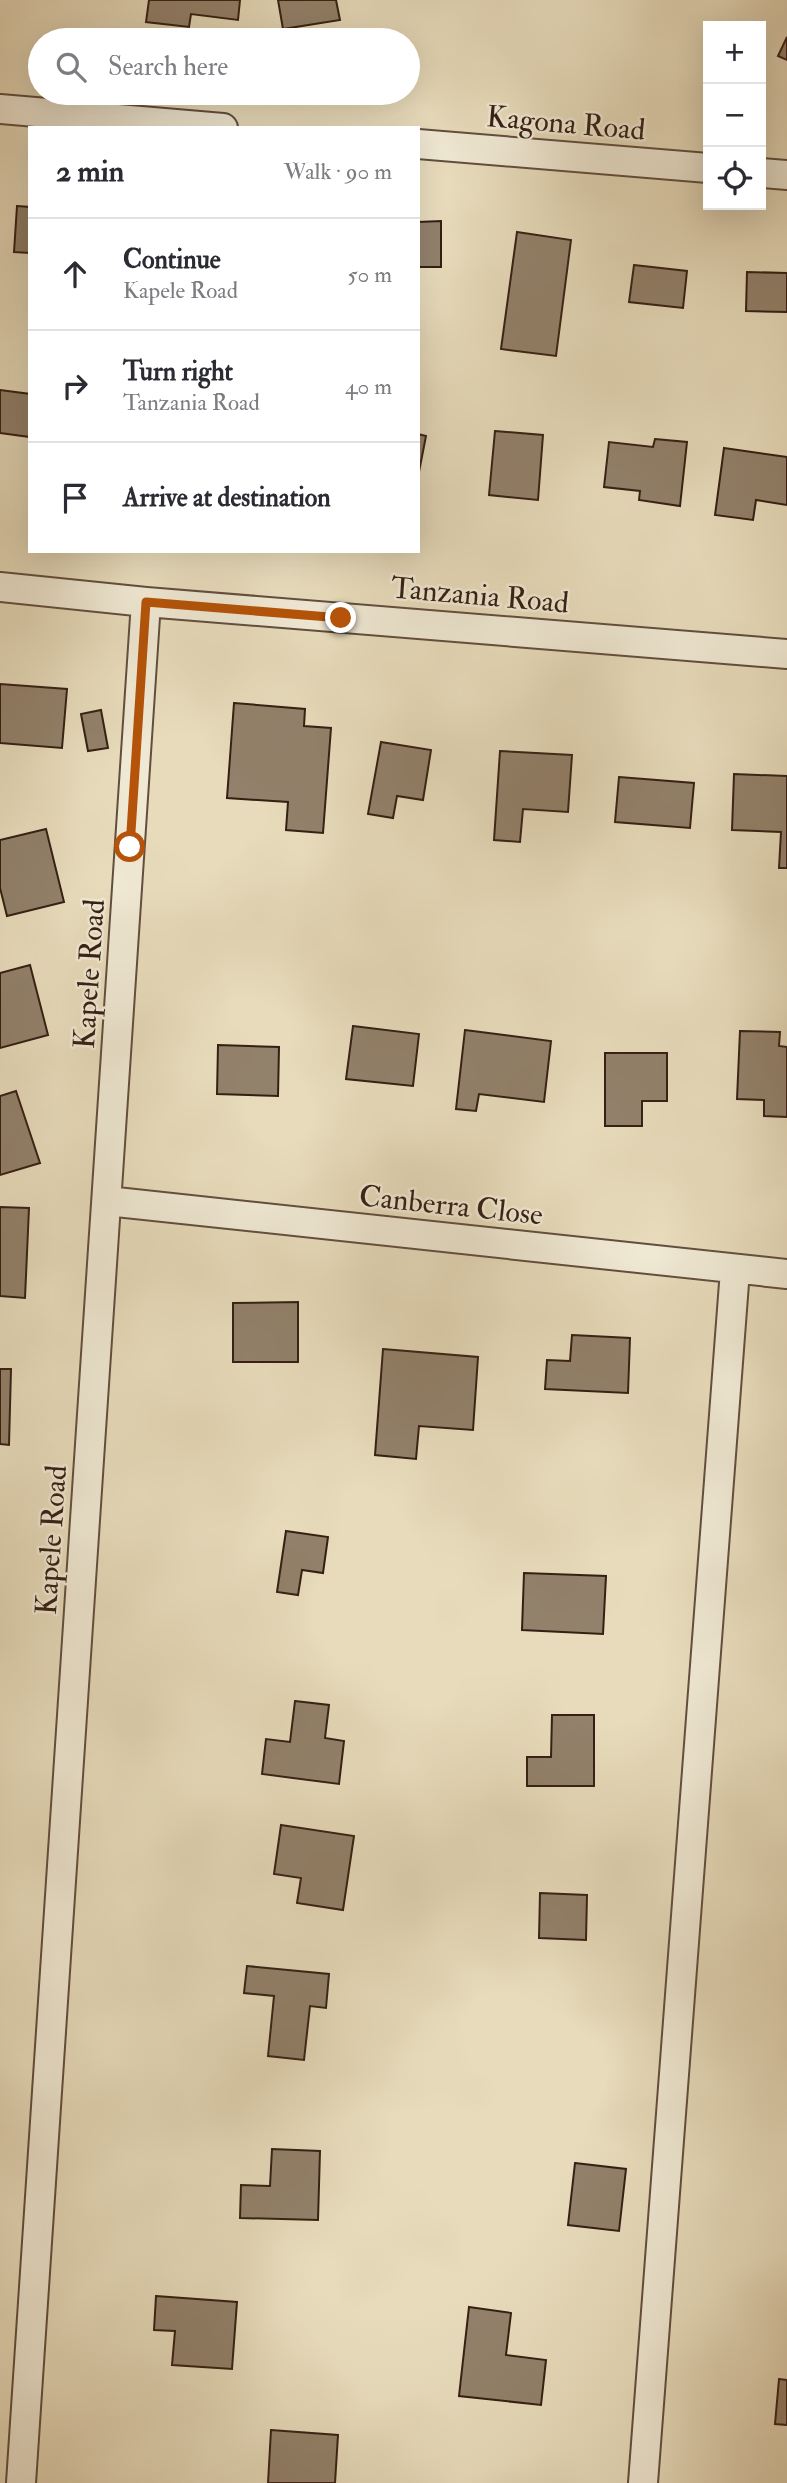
<!DOCTYPE html>
<html lang="en">
<head>
<meta charset="utf-8">
<style>
  body { margin:0; font-family:"IM FELL Double Pica",serif; background:#f2f2f3; color:#2b2b33 }
  .controls { position:absolute; right:21px; top:21px; display:grid; overflow:hidden; border-radius:0px; box-shadow:0 7px 28px #0002 }
  .controls button { width:63px; height:63px; display:grid; place-items:center; padding:0; border:0; border-bottom:2px solid #e1e1e2; background:#fff; color:#2b2b33; font:35px sans-serif }
  .stop { position:absolute; width:21px; height:21px; margin:-16px; border:5px solid #b45309; border-radius:50%; background:#fff }
  .stop.end { background:#b45309; border-color:#fff; box-shadow:0 2px 7px #0008 }
  .list { margin:0; padding:0; list-style:none }
  h2 { display:flex; justify-content:space-between; align-items:center; height:91px; margin:0; padding:0 28px; font-size:30px }
  h2 small { font-size:23px; font-weight:400; color:#7c7c81 }
  .list li { display:grid; grid-template-columns:46px 1fr auto; gap:21px; align-items:center; box-sizing:border-box; height:112px; padding:0 28px; border-top:2px solid #e1e1e2 }
  .list b { display:block; font-size:26px; white-space:nowrap }
  .list p { margin:0; font-size:23px; white-space:nowrap; color:#7c7c81 }
  .list em { font-size:23px; font-style:normal; color:#7c7c81 }
  .icon { flex:none; width:38px; height:38px; fill:none; stroke:currentColor; stroke-width:2; stroke-linecap:round; stroke-linejoin:round }
  .map { position:relative; flex:none; width:787px; height:2483px; overflow:hidden }
  .search { position:absolute; background:#fff; box-shadow:0 7px 28px #0002; left:28px; top:28px; width:392px; height:77px; display:flex; align-items:center; gap:18px; box-sizing:border-box; padding:0 24px; border-radius:38px; color:#7c7c81; font-size:26px }
  .panel { position:absolute; background:#fff; box-shadow:0 7px 28px #0002; left:28px; top:126px; width:392px; height:427px; border-radius:0px }
  .map>svg:first-child { display:block }
</style>
</head>
<body>
<div class="map">
<svg width="787" height="2483" viewBox="0 0 787 2483">
  <rect width="100%" height="100%" fill="#e7dbbb"/>
  <filter id="stains"><feTurbulence type="fractalNoise" baseFrequency=".00286" numOctaves="4"/><feColorMatrix values="0 0 0 0 .2 0 0 0 0 .09 0 0 0 0 .02 0 0 0 .5 -.17"/></filter>
  <radialGradient id="worn" r=".72"><stop offset=".6" stop-color="#630" stop-opacity="0"/><stop offset="1" stop-color="#630" stop-opacity=".3"/></radialGradient>
  <path fill="#92816b" stroke="#351f14" stroke-width="2" d="M149,0h91l-2,20 -47,-6 -2,13 -43,-5z
    M278,0h58l4,20 -57,9z
    M787,37v23l-9,-4z
    M17,206l13,1v46l-16,-1z
    M441,221v46h-23v-45z
    M517,232l54,8 -15,116 -55,-7z
    M634,265l53,6 -4,37 -54,-6z
    M747,272l40,1v39l-41,-1z
    M0,390l30,4v43l-30,-4z
    M495,431l48,4 -5,65 -49,-5z
    M418,434l8,2 -8,41z
    M655,439l32,3 -7,64 -41,-6 1,-9 -36,-4 5,-45 44,5z
    M724,448l63,9v48l-31,-5 -3,20 -38,-5z
    M0,684l67,5 -5,59 -62,-5z
    M234,703l71,6 -1,17 27,2 -8,105 -37,-3 2,-28 -61,-4z
    M101,710l7,38 -20,3 -7,-37z
    M381,742l50,8 -8,50 -26,-4 -4,22 -25,-4z
    M500,751l72,4 -4,57 -45,-3 -3,33 -26,-2z
    M734,774l53,2v92h-8l2,-36 -49,-2z
    M619,777l75,6 -4,45 -75,-6z
    M46,829l18,73 -57,14 -7,-28v-48z
    M30,965l18,70 -48,13v-75z
    M353,1026l66,8 -6,52 -67,-7z
    M465,1030l86,11 -7,61 -65,-8 -3,17 -20,-2z
    M740,1031l40,1 -1,14 8,1v70l-23,-1v-16l-27,-1z
    M218,1045l61,2 -1,49 -61,-2z
    M605,1053h62v48h-25v25h-37z
    M16,1091l24,72 -40,12v-79z
    M0,1207l29,1 -4,90 -25,-2z
    M298,1302v60h-65v-59z
    M572,1335l58,3 -2,55 -83,-4 2,-29 23,1z
    M383,1349l95,8 -5,73 -54,-4 -3,33 -41,-4z
    M0,1369h11l-2,76 -9,-1z
    M286,1531l42,6 -5,36 -21,-3 -4,25 -21,-3z
    M524,1573l82,3 -3,58 -81,-4z
    M295,1701l34,4 -4,33 19,3 -5,43 -77,-10 4,-35 24,3z
    M552,1715h42v71h-67v-29h24z
    M281,1825l73,11 -11,74 -46,-7 4,-25 -27,-4z
    M540,1893l47,2 -1,45 -47,-2z
    M247,1966l82,8 -3,34 -16,-2 -6,54 -36,-4 6,-60 -30,-3z
    M272,2149l48,2 -2,69 -78,-2 1,-33 29,1z
    M575,2163l51,6 -7,62 -51,-6z
    M156,2296l81,6 -5,67 -60,-4 3,-34 -21,-1z
    M469,2307l42,6 -5,42 40,5 -5,45 -82,-9z
    M779,2379l8,1v45l-12,-1z
    M271,2430l67,5 -3,48h-67z"/>
  <g fill="none" stroke-linecap="round" stroke-linejoin="round">
    <g stroke="#624e3e" stroke-width="32">
      <path id="minor" d="M0,109l223,19
        M418,144l290,24
        M761,173l26,2
        M0,587l146,15 641,52
        M107,1201l680,73
        M21,2483l125,-1881
        M643,2483l92,-1213"/>
    </g>
    <use href="#minor" stroke="#efe8d3" stroke-width="28"/>
  </g>
  <g fill="none" stroke-linecap="round" stroke-linejoin="round">
    <path stroke="#b45309" stroke-width="9" d="M130,847l16,-245 195,16"/>
  </g>
  <g text-anchor="middle" stroke-width="5" stroke-linejoin="round" paint-order="stroke">
    <g font-size="30" fill="#351f14" stroke="#efe8d3">
      <text transform="translate(566 123) rotate(5)" y="10">Kagona Road</text>
      <text transform="translate(480 595) rotate(5)" y="10">Tanzania Road</text>
      <text transform="translate(89 974) rotate(-86)" y="10">Kapele Road</text>
      <text transform="translate(451 1205) rotate(6)" y="10">Canberra Close</text>
      <text transform="translate(51 1540) rotate(-86)" y="10">Kapele Road</text>
    </g>
  </g>
  <rect width="100%" height="100%" filter="url(#stains)"/>
  <rect width="100%" height="100%" fill="url(#worn)"/>
</svg>
<div class="controls">
<button>+</button>
<button>−</button>
<button><svg class="icon" aria-label="locate" viewBox="0 0 24 24"><circle cx="12" cy="12" r="6"/><path d="M12 2v4M12 18v4M2 12h4M18 12h4"/></svg></button>
</div>
<div class="stop" style="left:130px;top:847px"></div>
<div class="stop end" style="left:341px;top:618px"></div>
<div class="search"><svg class="icon" aria-label="search" viewBox="0 0 24 24"><circle cx="10" cy="10" r="6"/><path d="M15 15l6 6"/></svg>Search here</div>
<section class="panel">
<h2>2 min<small>Walk · 90 m</small></h2>
<ul class="list">
<li><svg class="icon" aria-label="ahead" viewBox="0 0 24 24"><path d="M12 20V5M6 11l6-6 6 6"/></svg><div><b>Continue</b><p>Kapele Road</p></div><em>50 m</em></li>
<li><svg class="icon" aria-label="right" viewBox="0 0 24 24"><path d="M7 20v-9h11M14 6l5 5-5 5"/></svg><div><b>Turn right</b><p>Tanzania Road</p></div><em>40 m</em></li>
<li><svg class="icon" aria-label="arrive" viewBox="0 0 24 24"><path d="M6 21V4h12l-3 4 3 4H6"/></svg><div><b>Arrive at destination</b></div></li>
</ul>
</section>
</div>
</body>
</html>
